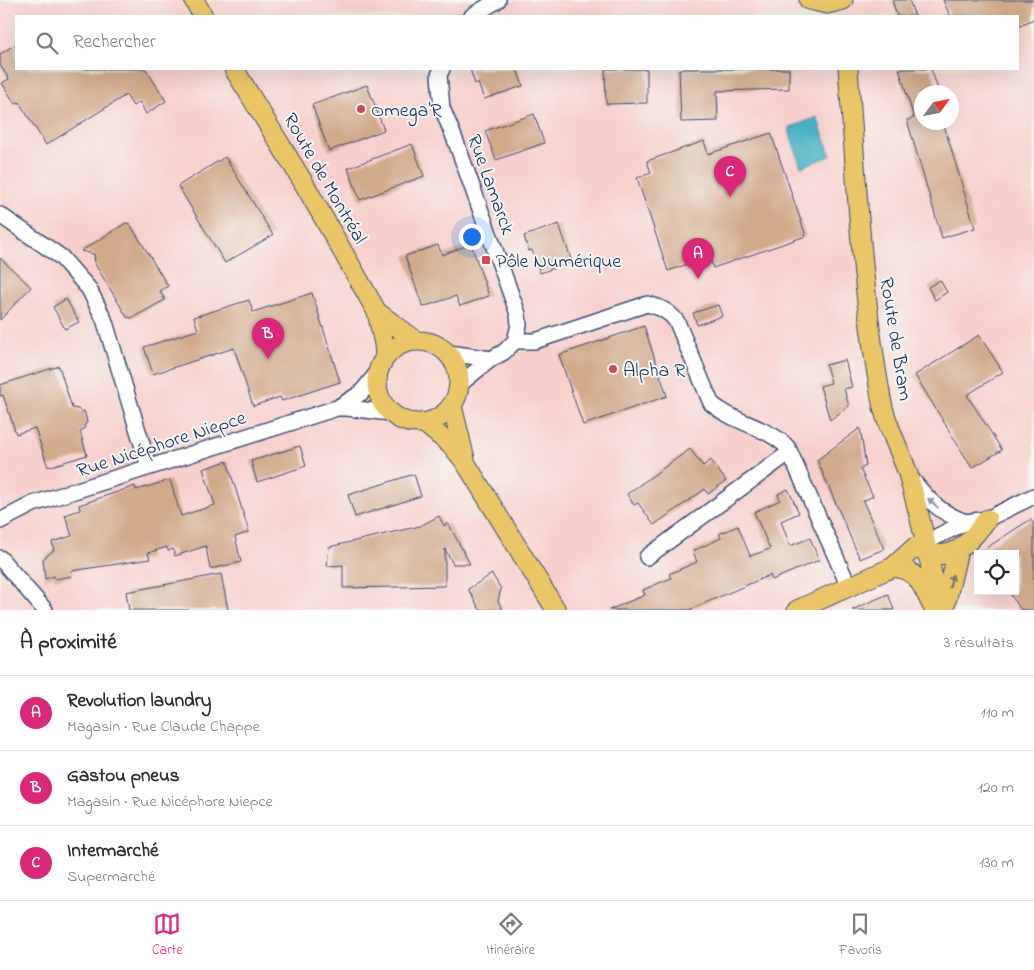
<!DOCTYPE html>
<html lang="fr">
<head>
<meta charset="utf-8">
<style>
  body { margin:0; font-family:"Indie Flower",sans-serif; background:#f2f2f3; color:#2b2b33 }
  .controls { position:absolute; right:15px; bottom:15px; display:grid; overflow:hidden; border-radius:0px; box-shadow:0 5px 20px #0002 }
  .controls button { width:45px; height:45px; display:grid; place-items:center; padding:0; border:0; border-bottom:1px solid #e1e1e2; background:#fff; color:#2b2b33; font:25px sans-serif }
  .compass { position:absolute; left:914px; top:85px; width:45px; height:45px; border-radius:50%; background:#fff; box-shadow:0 5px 20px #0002; rotate:57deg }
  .you { position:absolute; left:471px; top:236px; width:18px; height:18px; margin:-12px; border:4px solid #fff; border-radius:50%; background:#1a73e8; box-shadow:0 0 0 8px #1a73e833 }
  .badge { display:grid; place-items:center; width:32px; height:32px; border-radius:50%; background:#db2777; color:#fff; font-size:16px; font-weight:700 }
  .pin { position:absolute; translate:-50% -41px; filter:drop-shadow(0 1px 2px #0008) }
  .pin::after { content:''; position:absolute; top:26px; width:18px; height:15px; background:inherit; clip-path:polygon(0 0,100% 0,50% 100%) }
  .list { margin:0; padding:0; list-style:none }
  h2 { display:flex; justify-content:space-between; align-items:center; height:65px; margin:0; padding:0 20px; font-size:21px }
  h2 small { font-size:16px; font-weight:400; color:#7c7c81 }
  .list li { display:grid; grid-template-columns:32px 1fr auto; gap:15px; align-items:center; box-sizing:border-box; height:75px; padding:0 20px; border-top:1px solid #e1e1e2 }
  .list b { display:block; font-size:19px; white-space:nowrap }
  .list p { margin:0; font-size:16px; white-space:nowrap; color:#7c7c81 }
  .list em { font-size:16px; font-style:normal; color:#7c7c81 }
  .icon { flex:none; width:28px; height:28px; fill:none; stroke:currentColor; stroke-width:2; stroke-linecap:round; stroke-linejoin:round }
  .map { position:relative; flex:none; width:1034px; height:610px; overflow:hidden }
  .search { position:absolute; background:#fff; box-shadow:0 5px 20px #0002; left:15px; right:15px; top:15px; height:55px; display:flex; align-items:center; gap:12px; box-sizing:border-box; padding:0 18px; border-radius:0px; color:#7c7c81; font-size:19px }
  .sheet { height:290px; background:#fff }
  nav { display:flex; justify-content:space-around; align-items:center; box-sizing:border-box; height:70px; border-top:1px solid #e1e1e2; background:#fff; font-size:14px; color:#7c7c81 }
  nav a { display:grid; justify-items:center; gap:2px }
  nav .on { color:#db2777 }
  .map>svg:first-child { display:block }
</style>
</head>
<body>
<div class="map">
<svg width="1034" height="610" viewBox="0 0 1034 610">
  <rect width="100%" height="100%" fill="#f6f6f2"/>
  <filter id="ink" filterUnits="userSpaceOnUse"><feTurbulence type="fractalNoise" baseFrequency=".02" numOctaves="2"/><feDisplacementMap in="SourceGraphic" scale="10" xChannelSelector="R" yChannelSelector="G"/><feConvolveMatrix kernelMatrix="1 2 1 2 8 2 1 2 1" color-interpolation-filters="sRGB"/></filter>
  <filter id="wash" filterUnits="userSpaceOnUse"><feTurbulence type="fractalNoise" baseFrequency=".0096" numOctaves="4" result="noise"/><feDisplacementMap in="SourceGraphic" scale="20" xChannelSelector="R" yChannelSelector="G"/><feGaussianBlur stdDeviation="1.12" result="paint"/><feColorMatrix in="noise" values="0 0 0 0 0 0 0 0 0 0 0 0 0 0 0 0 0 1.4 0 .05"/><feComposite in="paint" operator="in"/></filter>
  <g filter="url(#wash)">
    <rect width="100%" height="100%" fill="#eeead5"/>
    <path fill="#f7d0cd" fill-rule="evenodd" d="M0,0h1034v610h-1034zM16,16h1002v53h-1002zM922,92h30v30h-30zM978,554h37v37h-37z"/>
    <path fill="#45b1c3" stroke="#307090" d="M817,117l14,39 -30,11 -13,-39z"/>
    <g id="blocks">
      <path fill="#d1a98b" d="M892,0h17l6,16h-18z
        M943,0h91v19l-16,7v-10h-68z
        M16,44v25h130l20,32 -20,13 -6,-12 -7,4 -7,-11 -80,50 -27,-43 -4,2 -13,-21 7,-4 -9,-14v-11z
        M470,69h47l6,17 -39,13 -6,-16 -3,1z
        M605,69h42v34l-41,1z
        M679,69h110v20l-72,2 1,30 -37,1z
        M899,69h32l8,23h-17v30h21l32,106 -33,10 -35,-118 7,-2z
        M367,85l17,45 -55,21 -17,-46z
        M534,114l10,29 -48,17 -11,-29z
        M771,133l35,103 -93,32 -3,-12 -42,15 -31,-93 14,-5 -4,-12 57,-20 4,13z
        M412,144l12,32 -64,24 -12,-32z
        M225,157l48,78 -48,28 -47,-77z
        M126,223l4,1 38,62 -8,5 5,9 -33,18 -5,-1 -32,-53 -1,-10 -13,-3z
        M559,224l13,38 -32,11 -8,-23 -3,1 -5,-15z
        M471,244l18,52 -29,10 -4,-10 -33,11 -18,-51 33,-11 4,10z
        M0,258l31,29 -31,33z
        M940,280l7,12 -12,8 -7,-13z
        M312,293l28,89 -58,19 -2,-4 -27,9 -19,-58 -81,26 -9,-27 54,-17 -4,-13 55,-17 4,12z
        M66,299l13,23 -14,7 -12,-22z
        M718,305l4,11 -25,9 -4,-12z
        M644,326l23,70 -84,29 -24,-70z
        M979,335l24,37 -36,23 35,55 -30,18 -57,-93z
        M845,360l7,27 -8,2 5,17 -19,14 -10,-34 11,-3 -5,-18z
        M59,366l13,42 6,1 3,3 3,-1 2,6 1,6 -2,1 -1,5 -4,3 7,23 -39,12 -13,-39 -19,6 -13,-39 -3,1v-11z
        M860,428l6,38 -6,3 13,27 -10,5 21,48 -24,10 -43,-99z
        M300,446l6,20 -49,16 -6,-21z
        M690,449l13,17 8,-6 15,21 -18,13 -3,-5 -51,36 -16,-22 -4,2 -7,-11z
        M227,461l22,71 -14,5 6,25 -31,7 -4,-23 -31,10 -2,-7 -5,2 -1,-4 -19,6 2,6 -79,12 1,5 -17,3 -1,-3 -9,3 -2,-20 11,-9 -2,-8 20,-6 -7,-21 15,-5 -1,-5 56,-19 1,4 34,-10 11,36 34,-11 -12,-36z
        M414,474l7,22 -66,21 -7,-22z
        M788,489l11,24 -18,8 9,25 20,-8 9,22 -47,20 -2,-5 -81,35h-80l36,-15 -2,-5 28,-12 -2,-4 28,-12 -4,-11 28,-13 -2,-4 19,-8 12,30 20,-7 -16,-37 26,-12 -2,-6z
        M439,516l5,10 4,-3 22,41h-17l-8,-15v37l-102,2v-23l-16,1 2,-19 91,-21z
        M1031,519l3,7v84h-13l-13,-19h7v-37h-38z
        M221,574l7,36h-99l-3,-18z
        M492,574l9,15 -3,12 5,9h-23l-12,-21z
        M888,594l6,16h-42z"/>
    </g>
  </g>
  <g filter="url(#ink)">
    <use href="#blocks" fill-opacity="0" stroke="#3b4b70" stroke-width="1"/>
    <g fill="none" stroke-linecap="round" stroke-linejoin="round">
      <g stroke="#3b4b70" stroke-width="18">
        <path id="minor" d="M472,16l26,-16
          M442,69l-3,6 3,33 14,34 62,172 1,11 -4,16
          M0,215l61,42 28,32 15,30 45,148
          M449,353l42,6
          M460,384l31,-25 13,-7 11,-11h20l112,-37c13,3 22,7 30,18l34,81c22,20 60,25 77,45l61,139
          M337,408l24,-15 17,-21
          M910,477c18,22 27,35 56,45
          M0,521l33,-17 304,-96h10l44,5
          M916,547l50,-25 21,-3 47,-23
          M647,557l143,-105
          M0,558l45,52"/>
      </g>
      <g stroke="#3b4b70" stroke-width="21">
        <path id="major" d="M194,0l9,16
          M809,0l18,4 16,-4
          M234,69l68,111 75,132 7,32 1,13
          M848,69c9,112 13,223 34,334 5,24 18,47 26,71 13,45 23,90 31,136
          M377,312l38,28
          M377 382a41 41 0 1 1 82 0a41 41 0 1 1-82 0Z
          M452,406l13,53
          M424,423l28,23 13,16 91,148
          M918,549c33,16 51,-5 69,-30
          M893,567c27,3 29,20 41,42
          M797,610l96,-43 22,-20
          M944,610l14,-59"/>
      </g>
      <use href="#minor" stroke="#fff" stroke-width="15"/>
      <use href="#major" stroke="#eac669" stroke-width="19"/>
    </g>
    <defs><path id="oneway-solid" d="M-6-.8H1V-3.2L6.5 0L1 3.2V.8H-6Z" transform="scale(1.25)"/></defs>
    <use fill="#8d97ae" href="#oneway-solid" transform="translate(933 503) rotate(-137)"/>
    <use fill="#787363" href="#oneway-solid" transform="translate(951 581) rotate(-77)"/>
  </g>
  <g fill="#d1495b" stroke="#f6f6f2" stroke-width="2">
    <circle cx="361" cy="109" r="5"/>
    <rect x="481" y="255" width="10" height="10" rx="2.5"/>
    <circle cx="613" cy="369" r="5"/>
  </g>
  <g text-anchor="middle" stroke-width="4" stroke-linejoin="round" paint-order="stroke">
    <g font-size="20" fill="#1b2f5e" stroke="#f6f6f2" text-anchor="start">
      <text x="371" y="116">Omega'R</text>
      <text x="496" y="267">Pôle Numérique</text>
      <text x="623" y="376">Alpha R</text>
    </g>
    <g font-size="20" fill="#1b2f5e" stroke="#f6f6f2">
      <text transform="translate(326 178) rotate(60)" y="7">Route de Montréal</text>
      <text transform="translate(492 184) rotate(70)" y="7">Rue Lamarck</text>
      <text transform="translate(897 339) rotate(81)" y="7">Route de Bram</text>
      <text transform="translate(161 443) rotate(-18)" y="7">Rue Nicéphore Niepce</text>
    </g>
  </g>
</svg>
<div class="controls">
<button><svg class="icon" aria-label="locate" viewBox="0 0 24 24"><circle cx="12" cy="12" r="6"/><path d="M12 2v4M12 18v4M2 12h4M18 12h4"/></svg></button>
</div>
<svg class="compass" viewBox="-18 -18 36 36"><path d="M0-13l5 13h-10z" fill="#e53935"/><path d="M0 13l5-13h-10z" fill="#7c7c81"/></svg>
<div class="you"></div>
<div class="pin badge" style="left:698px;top:279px">A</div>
<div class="pin badge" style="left:268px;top:359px">B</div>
<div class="pin badge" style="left:730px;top:197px">C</div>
<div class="search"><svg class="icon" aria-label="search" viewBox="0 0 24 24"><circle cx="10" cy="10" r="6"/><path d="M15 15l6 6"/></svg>Rechercher</div>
</div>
<section class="sheet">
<h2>À proximité<small>3 résultats</small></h2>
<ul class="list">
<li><span class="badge">A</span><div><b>Revolution laundry</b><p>Magasin · Rue Claude Chappe</p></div><em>110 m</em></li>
<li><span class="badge">B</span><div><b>Gastou pneus</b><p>Magasin · Rue Nicéphore Niepce</p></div><em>120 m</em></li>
<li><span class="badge">C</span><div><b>Intermarché</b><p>Supermarché</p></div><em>130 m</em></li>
</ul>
</section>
<nav>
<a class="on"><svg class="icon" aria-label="map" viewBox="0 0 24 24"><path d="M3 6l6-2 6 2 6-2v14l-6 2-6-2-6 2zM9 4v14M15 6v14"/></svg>Carte</a>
<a><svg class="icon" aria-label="directions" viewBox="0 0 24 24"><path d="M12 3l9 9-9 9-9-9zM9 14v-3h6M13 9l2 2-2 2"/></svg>Itinéraire</a>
<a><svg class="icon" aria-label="saved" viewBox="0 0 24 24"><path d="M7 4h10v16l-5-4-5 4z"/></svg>Favoris</a>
</nav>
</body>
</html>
